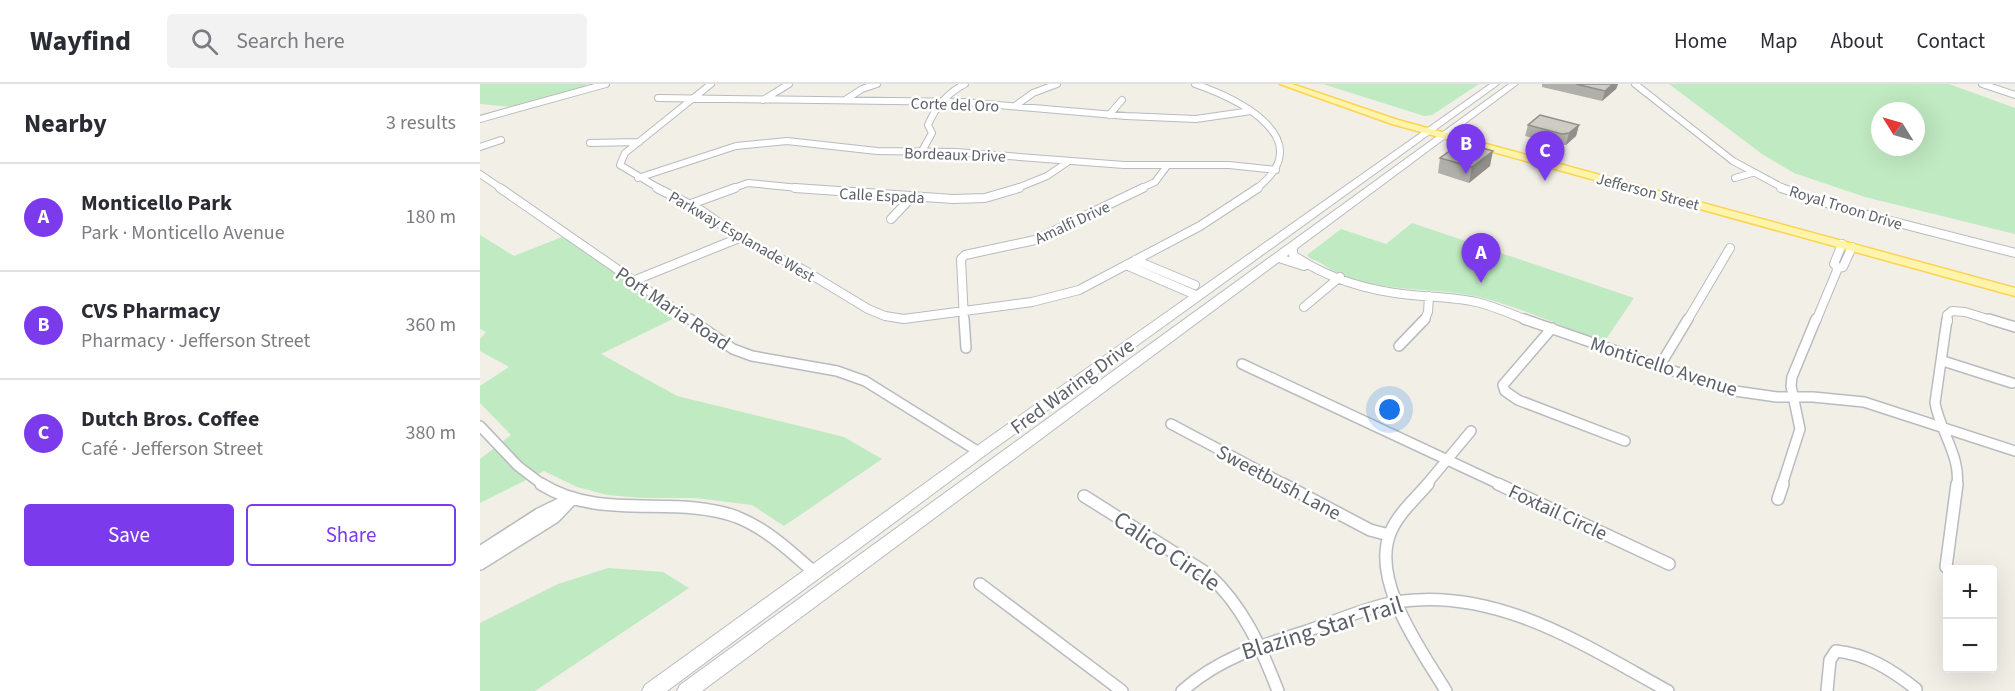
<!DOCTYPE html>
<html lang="en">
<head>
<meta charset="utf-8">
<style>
  body { margin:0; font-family:"Source Sans 3",sans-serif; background:#f2f2f3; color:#2b2b33 }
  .controls { position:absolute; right:18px; bottom:18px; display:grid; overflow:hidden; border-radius:6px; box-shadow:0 6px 24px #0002 }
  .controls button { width:54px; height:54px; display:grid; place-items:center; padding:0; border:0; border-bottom:2px solid #e1e1e2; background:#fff; color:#2b2b33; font:30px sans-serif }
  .compass { position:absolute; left:1391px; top:18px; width:54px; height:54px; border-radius:50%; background:#fff; box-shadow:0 6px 24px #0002; rotate:307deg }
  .you { position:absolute; left:910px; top:326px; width:21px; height:21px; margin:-15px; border:4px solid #fff; border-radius:50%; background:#1a73e8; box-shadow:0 0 0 9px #1a73e833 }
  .badge { display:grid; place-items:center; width:39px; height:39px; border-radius:50%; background:#7c3aed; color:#fff; font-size:20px; font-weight:700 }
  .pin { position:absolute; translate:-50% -50px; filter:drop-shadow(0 2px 3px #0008) }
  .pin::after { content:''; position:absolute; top:32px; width:21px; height:18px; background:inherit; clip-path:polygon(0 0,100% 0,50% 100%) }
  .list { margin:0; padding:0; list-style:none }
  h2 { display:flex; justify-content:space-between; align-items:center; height:78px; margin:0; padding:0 24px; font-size:26px }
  h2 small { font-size:20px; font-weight:400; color:#7c7c81 }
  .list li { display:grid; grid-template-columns:39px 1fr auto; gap:18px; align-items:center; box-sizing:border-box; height:108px; padding:0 24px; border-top:2px solid #e1e1e2 }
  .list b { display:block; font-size:22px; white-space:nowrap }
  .list p { margin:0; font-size:20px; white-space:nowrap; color:#7c7c81 }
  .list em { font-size:20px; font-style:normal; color:#7c7c81 }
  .actions { display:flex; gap:12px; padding:18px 24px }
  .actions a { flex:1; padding:14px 0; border:2px solid #7c3aed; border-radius:6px; text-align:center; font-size:21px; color:#7c3aed }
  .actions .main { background:#7c3aed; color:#fff }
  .icon { flex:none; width:33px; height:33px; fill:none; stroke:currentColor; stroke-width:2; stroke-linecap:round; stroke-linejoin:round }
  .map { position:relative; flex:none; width:1535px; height:607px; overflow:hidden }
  header { display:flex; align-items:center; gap:36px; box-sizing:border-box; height:84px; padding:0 30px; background:#fff; border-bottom:2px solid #e1e1e2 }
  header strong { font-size:28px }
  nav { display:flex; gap:33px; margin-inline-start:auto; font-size:21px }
  .search { width:420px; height:54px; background:#f2f2f3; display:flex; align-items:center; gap:15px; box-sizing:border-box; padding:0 21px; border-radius:6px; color:#7c7c81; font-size:22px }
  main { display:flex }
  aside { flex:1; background:#fff }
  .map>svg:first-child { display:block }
</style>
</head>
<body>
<header>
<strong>Wayfind</strong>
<div class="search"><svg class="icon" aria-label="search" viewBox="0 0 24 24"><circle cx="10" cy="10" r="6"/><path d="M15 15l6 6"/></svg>Search here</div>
<nav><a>Home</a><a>Map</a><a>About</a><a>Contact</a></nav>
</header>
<main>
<aside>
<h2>Nearby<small>3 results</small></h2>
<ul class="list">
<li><span class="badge">A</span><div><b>Monticello Park</b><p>Park · Monticello Avenue</p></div><em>180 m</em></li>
<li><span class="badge">B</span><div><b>CVS Pharmacy</b><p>Pharmacy · Jefferson Street</p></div><em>360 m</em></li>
<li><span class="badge">C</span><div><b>Dutch Bros. Coffee</b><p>Café · Jefferson Street</p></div><em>380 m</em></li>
</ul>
<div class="actions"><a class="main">Save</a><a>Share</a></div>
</aside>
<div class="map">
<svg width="1535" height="607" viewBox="0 0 1535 607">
  <rect width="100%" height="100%" fill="#f1efe6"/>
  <path fill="#c0eac2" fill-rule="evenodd" d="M0,0h106l-4,7 -60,17 -42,-4z
    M843,0h156l-47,31 -8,1z
    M1189,0h280l66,24v126l-150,-37 -71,-24 -32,-19zM1400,27h36v36h-36z
    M932,139l222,75 -30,44c-39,-15 -78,-32 -117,-43 -53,-15 -118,-2 -165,-35 -5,-4 -11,-4 -15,-9l34,-26 45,15z
    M0,151l34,21 53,-21 116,79 -82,40 76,42 167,41 38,22 -98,67 -32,-21 -56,-7h-54l-34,-3 -31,-8 -33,-16 -64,32v-44l31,-24 -31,-32v-17l29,-19 -29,-16v-12l6,-7 -6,-3z
    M128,484l55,4 26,16 -154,103h-55v-68l78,-39z"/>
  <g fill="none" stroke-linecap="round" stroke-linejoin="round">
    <g stroke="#b8bbc0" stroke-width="8">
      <path id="minor-far3" d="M715,0c46,16 125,56 61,105
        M1155,0l98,77 52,28
        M1502,0l33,11
        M178,14l306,4 162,14 70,3 55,-8
        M283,16l26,-16
        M365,16l17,-11 15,-5
        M535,22l18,-13 24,-9
        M629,31l13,-15
        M0,35l126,-35
        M110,59l49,-1
        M0,63l21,-7
        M442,67l10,-18 -4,-8c8,-19 19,-32 37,-41
        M0,90l22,15
        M158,94l98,-32 51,-5 90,10 79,1 168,13h105l47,5
        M1255,94l17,-5
        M180,105l-40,-24 5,-12 86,-69
        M251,105l17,-6 61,6
        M535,105l32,-13 22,-15
        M660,105l15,-7 12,-16"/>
    </g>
    <g stroke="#b8bbc0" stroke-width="10">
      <path id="minor-far2" d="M20,104l192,133
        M177,104l45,23 47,33 53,25 66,40 17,7 19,3 128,-17 47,-12 121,-64 58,-38
        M315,104l158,11 32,-1 34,-10
        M1301,104l67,22 167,43
        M211,120l44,-16
        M411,135l21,-22
        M813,163v8c35,24 76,36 118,40 21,2 44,2 65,7 18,4 35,12 53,19
        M799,174l25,8
        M655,176l60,25
        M646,181l72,31
        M1358,184l-4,-4 8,-20
        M153,197l106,-43
        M824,223l36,-30
        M484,237l-3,-62 4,-4 70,-15 108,-52
        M944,237l4,-9 1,-16
        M1207,237l43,-73
        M1336,237l22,-53 5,-1 9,-20
        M1468,237l-1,-6 5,-4 13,1 29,9"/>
    </g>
    <g stroke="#b8bbc0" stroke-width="12">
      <path id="minor-far1" d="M210,235l43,30 19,7 85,15 28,10 114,71
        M484,235l2,29
        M1044,235l204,71 49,7h36l51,5 151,49
        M1467,235l-12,84c5,28 26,54 22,82
        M1509,235l26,8
        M1072,244l-49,57 2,6 13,9 107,41
        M919,262l26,-27
        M1463,277l69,22
        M762,280l259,121
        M1179,283l29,-48
        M691,340l115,61
        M0,342l38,40 25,19
        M946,401l45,-54
        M1302,401l18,-56 -9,-43 1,-9 24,-58"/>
    </g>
    <g stroke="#b8bbc0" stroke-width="14">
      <path id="minor" d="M61,400c60,38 133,10 196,33 30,12 54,35 78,56
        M803,400l87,46 19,5
        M948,400c-13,15 -29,29 -37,47 -22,49 31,120 55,160
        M1018,400l171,80
        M604,412l124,78c35,32 53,73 70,117
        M1298,415l5,-15
        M0,468l59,-38 29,-14
        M0,480l75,-47 18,-19
        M1466,483l11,-83
        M500,500l142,107
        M702,607c36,-32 77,-45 122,-59 30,-10 60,-24 91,-30 101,-16 189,43 273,89
        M1347,607l3,-31 6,-9c31,3 56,19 80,38"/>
    </g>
    <g stroke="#b9bcc2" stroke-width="2">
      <path id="secondary" d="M1010,0h9l-515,372 -317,235h-25l3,-6 329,-237z
        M1029,0h9l-816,607h-25l3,-6z"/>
    </g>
    <g stroke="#fdd352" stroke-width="3">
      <path id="primary" d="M800,0h12l106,36 617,168v8l-623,-172z"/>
    </g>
    <use href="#minor-far3" stroke="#fff" stroke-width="6"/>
    <use href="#minor-far2" stroke="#fff" stroke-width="8"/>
    <use href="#minor-far1" stroke="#fff" stroke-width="9"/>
    <use href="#minor" stroke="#fff" stroke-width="11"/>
    <use href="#secondary" fill="#fff" fill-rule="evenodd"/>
    <use href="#primary" fill="#fff4ac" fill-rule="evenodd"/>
  </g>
  <path fill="#b1afa9" d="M1062,0h76l-2,5 -14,12 -60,-14z
    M1048,41h51l-3,11 -10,9h-6l-35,-9z
    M960,74l50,8 -21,17 -31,-10z"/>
  <path fill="#908f89" d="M1133,0h5l-2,5 -14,12 3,-10z
    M1099,41l-3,11 -10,9 3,-12z
    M1013,67l-3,15 -21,17 3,-16z"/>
  <path fill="#ceccc4" stroke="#908f89" stroke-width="1.5" d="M1096,0h37l-8,7z
    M1060,31l39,10 -10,8 -7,1 -34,-9z
    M982,58l31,9 -21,16 -32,-9z"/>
  <g text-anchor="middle" stroke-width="5" stroke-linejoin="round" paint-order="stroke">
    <g font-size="16" fill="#5d6167" stroke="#fff">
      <text transform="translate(475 20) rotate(2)" y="6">Corte del Oro</text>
      <text transform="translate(475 70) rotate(2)" y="6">Bordeaux Drive</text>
      <text transform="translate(1168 107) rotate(15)" y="6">Jefferson Street</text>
      <text transform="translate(402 111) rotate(3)" y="6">Calle Espada</text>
      <text transform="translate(1366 123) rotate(17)" y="6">Royal Troon Drive</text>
      <text transform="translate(592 138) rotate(-25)" y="6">Amalfi Drive</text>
      <text transform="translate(262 152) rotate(30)" y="6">Parkway Esplanade West</text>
    </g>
    <g font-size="20" fill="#5d6167" stroke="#fff">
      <text transform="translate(193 224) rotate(34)" y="7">Port Maria Road</text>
      <text transform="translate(1184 282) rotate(18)" y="7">Monticello Avenue</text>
      <text transform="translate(592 302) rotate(-36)" y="7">Fred Waring Drive</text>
      <text transform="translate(799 398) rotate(28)" y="7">Sweetbush Lane</text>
      <text transform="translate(1078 428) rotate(25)" y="7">Foxtail Circle</text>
    </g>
    <g font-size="24" fill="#5d6167" stroke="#fff">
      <text transform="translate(687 467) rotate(34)" y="8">Calico Circle</text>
      <text transform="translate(842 544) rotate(-17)" y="8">Blazing Star Trail</text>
    </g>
  </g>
</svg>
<div class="controls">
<button>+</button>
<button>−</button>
</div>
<svg class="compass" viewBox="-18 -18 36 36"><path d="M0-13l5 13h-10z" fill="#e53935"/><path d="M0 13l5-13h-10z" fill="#7c7c81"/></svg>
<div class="you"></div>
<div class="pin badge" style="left:1001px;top:199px">A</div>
<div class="pin badge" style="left:986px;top:90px">B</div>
<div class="pin badge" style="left:1065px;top:97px">C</div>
</div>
</main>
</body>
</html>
